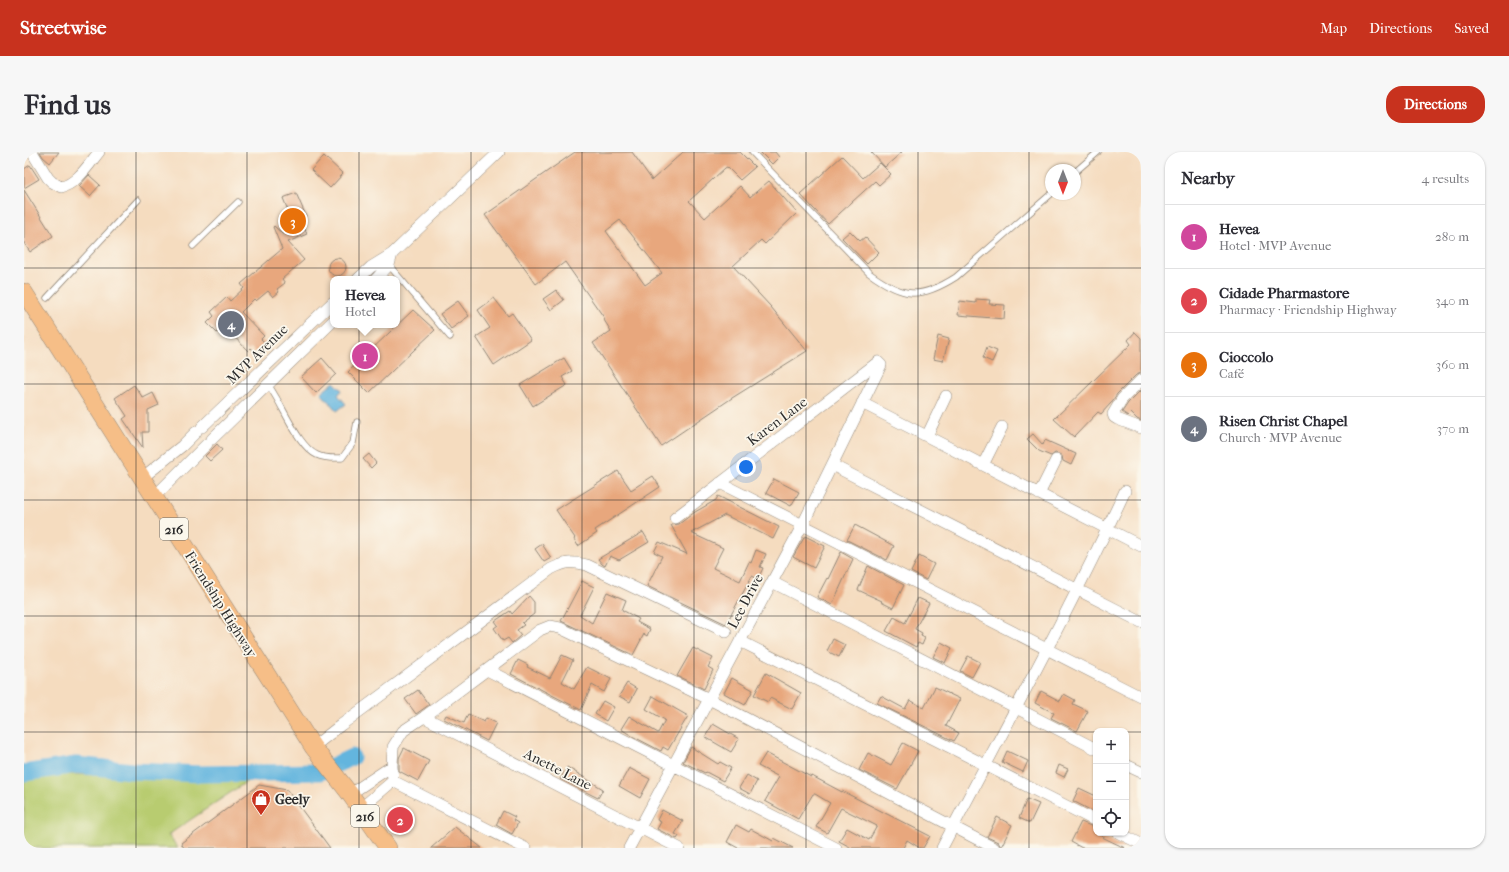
<!DOCTYPE html>
<html lang="en">
<head>
<meta charset="utf-8">
<style>
  body { margin:0; font-family:"IM FELL French Canon",serif; background:#f7f7f7; color:#2b2b33 }
  .controls { position:absolute; right:12px; bottom:12px; display:grid; overflow:hidden; border-radius:8px; box-shadow:0 1px 3px #0004 }
  .controls button { width:36px; height:36px; display:grid; place-items:center; padding:0; border:0; border-bottom:1px solid #e1e1e2; background:#fff; color:#2b2b33; font:20px sans-serif }
  .compass { position:absolute; left:1021px; top:12px; width:36px; height:36px; border-radius:50%; background:#fff; box-shadow:0 1px 3px #0004; rotate:180deg }
  .you { position:absolute; left:722px; top:315px; width:14px; height:14px; margin:-10px; border:3px solid #fff; border-radius:50%; background:#1a73e8; box-shadow:0 0 0 6px #1a73e833 }
  .badge { display:grid; place-items:center; width:26px; height:26px; border-radius:50%; background:#c8321e; color:#fff; font-size:13px; font-weight:700 }
  .pin { position:absolute; translate:-50% -50%; border:2px solid #fff; box-shadow:0 1px 4px #0006 }
  .popup { position:absolute; left:306px; top:124px; width:70px; height:52px; box-sizing:border-box; display:grid; place-content:center; border-radius:8px; background:#fff; filter:drop-shadow(0 1px 3px #0005); font-size:13px; white-space:nowrap; color:#7c7c81 }
  .popup b { font-size:15px; color:#2b2b33 }
  .popup::after { content:''; position:absolute; left:50%; top:100%; margin-left:-8px; border:8px solid transparent; border-top-color:#fff }
  .list { margin:0; padding:0; list-style:none }
  h2 { display:flex; justify-content:space-between; align-items:center; height:52px; margin:0; padding:0 16px; font-size:17px }
  h2 small { font-size:13px; font-weight:400; color:#7c7c81 }
  .list li { display:grid; grid-template-columns:26px 1fr auto; gap:12px; align-items:center; box-sizing:border-box; height:64px; padding:0 16px; border-top:1px solid #e1e1e2 }
  .list b { display:block; font-size:15px; white-space:nowrap }
  .list p { margin:0; font-size:13px; white-space:nowrap; color:#7c7c81 }
  .list em { font-size:13px; font-style:normal; color:#7c7c81 }
  .icon { flex:none; width:22px; height:22px; fill:none; stroke:currentColor; stroke-width:2; stroke-linecap:round; stroke-linejoin:round }
  .map { position:relative; flex:none; width:1117px; height:696px; overflow:hidden; border-radius:16px }
  header { display:flex; align-items:center; gap:24px; box-sizing:border-box; height:56px; padding:0 20px; background:#c8321e; color:#fff }
  header strong { font-size:19px }
  nav { display:flex; gap:22px; margin-inline-start:auto; font-size:14px }
  .intro { display:flex; align-items:center; justify-content:space-between; box-sizing:border-box; height:96px; padding:0 24px }
  h1 { margin:0; font-size:28px }
  .button { padding:10px 18px; border-radius:16px; background:#c8321e; color:#fff; font-size:14px; font-weight:700 }
  main { display:flex; gap:24px; padding:0 24px }
  aside { flex:1; background:#fff; border-radius:16px; box-shadow:0 1px 3px #0004 }
  .map>svg:first-child { display:block }
</style>
</head>
<body>
<header>
<strong>Streetwise</strong>
<nav><a>Map</a><a>Directions</a><a>Saved</a></nav>
</header>
<div class="intro"><h1>Find us</h1><a class="button">Directions</a></div>
<main>
<div class="map">
<svg width="1117" height="696" viewBox="0 0 1117 696">
  <rect width="100%" height="100%" fill="#fbf7ec"/>
  <filter id="ink" filterUnits="userSpaceOnUse"><feTurbulence type="fractalNoise" baseFrequency=".025" numOctaves="2"/><feDisplacementMap in="SourceGraphic" scale="8" xChannelSelector="R" yChannelSelector="G"/><feConvolveMatrix kernelMatrix="1 2 1 2 8 2 1 2 1" color-interpolation-filters="sRGB"/></filter>
  <filter id="wash" filterUnits="userSpaceOnUse"><feTurbulence type="fractalNoise" baseFrequency=".012" numOctaves="4" result="noise"/><feDisplacementMap in="SourceGraphic" scale="16" xChannelSelector="R" yChannelSelector="G"/><feGaussianBlur stdDeviation="0.9" result="paint"/><feColorMatrix in="noise" values="0 0 0 0 0 0 0 0 0 0 0 0 0 0 0 0 0 1.4 0 .05"/><feComposite in="paint" operator="in"/></filter>
  <g filter="url(#wash)">
    <rect width="100%" height="100%" fill="#f5dcbf"/>
    <path fill="#b8cc70" stroke="#727c4e" d="M0,619l18,2 115,4 98,-1 -87,59 10,13h-154z"/>
    <path fill="#63b5de" stroke="#477084" d="M310,230l8,8 -4,5 8,9 -9,7 -16,-18z"/>
    <g fill="none" stroke-linecap="round" stroke-linejoin="round">
      <path stroke="#63b5de" stroke-width="17" d="M0,621l52,-8 56,6 69,3 119,-2 32,-15"/>
    </g>
    <g id="blocks">
      <path fill="#e8a77d" fill-rule="evenodd" d="M16,0h19l-9,11 -7,-6z
        M551,0h57l20,28 31,-28h57l15,15 -15,13 -13,-13 -2,1 -36,33 16,17 35,-32 10,11 19,-16 28,32 -32,31 -4,-4 -28,26 38,41 36,44 -75,47 -71,48 -68,-103 18,-12 -7,-11 1,-1 -40,-57 -29,22 -51,-69zM596,68l42,53 -17,12 -39,-54z
        M736,0h15l4,5 -7,7z
        M847,0h31l-17,15z
        M300,4l19,18 -13,14 -19,-18z
        M818,4l21,22 17,-15 11,11 -12,11 -4,-4 -47,43 -28,-30z
        M6,13l9,14 -15,9v-19z
        M65,23l11,10 -10,11 -11,-10z
        M0,38l29,46 -23,16 -6,-9z
        M272,41l10,23 -6,2 7,16 -19,8 16,18 -22,19 3,4 -8,6 2,3 -6,5 -5,-6 -12,10 -2,-2 -13,13 23,24 -3,3 7,7 -10,9 -7,-7 -3,3 -24,-25 -7,7 -10,-10 7,-7 -3,-4 16,-15 3,4 14,-13 -3,-4 41,-35 -9,-22 1,-1 10,9 -6,-12 13,-5 -8,-20z
        M826,79l10,10 5,-4 14,15 -12,12 -25,-26z
        M304 115a9 9 0 1 1 18 0a9 9 0 1 1-18 0Z
        M532,138l8,10 -13,10 -8,-11z
        M470,146l14,18 4,-3 19,27 -37,25 -18,-28 14,-9 -12,-18z
        M952,147l14,1 -1,4 16,1 -1,14 -46,-4 2,-14 16,2z
        M434,149l11,15 -18,13 -11,-15z
        M389,158l22,20 -66,63 -21,-21z
        M1111,180l6,6v35l-5,2 -19,19 -6,9 -10,11 -3,-2 -24,25 -20,-18 77,-75 -3,-4z
        M914,184l11,3 -6,22 -10,-2z
        M963,195l10,4 -5,11 -9,-4z
        M298,206l14,16 -20,19 -15,-16z
        M540,206l8,13 -10,6 5,8 -34,21 -13,-21z
        M110,233l9,13 10,-5 6,12 -11,5v22h-6l1,16 -20,-29 4,-3 -12,-18z
        M1117,238v31l-4,-2 -6,-6 -3,3 -6,-4 6,-9z
        M1009,282l10,11 2,-5 31,14 -5,11 -8,-4 -1,-5 -3,-2 -4,-1 -4,3 -12,-5 -12,-12z
        M193,292l5,6 -12,11 -5,-5z
        M345,302l7,9 -5,5 -8,-9z
        M594,319l13,19 22,-14 7,11 -65,43 2,3 -19,13 -4,-7 1,-1 -19,-28z
        M750,327l25,13 -8,14 -25,-13z
        M694,344l61,31 -6,12 -48,-24 -34,18 32,15 -10,20 27,13 9,-19 2,1 5,-13 10,4 -6,13 3,1 -5,11 -6,-3 -26,48 -79,-38 15,-30 -8,-4 5,-10 28,12 -16,-29 8,-1 16,-12 21,-12z
        M831,373l39,21 -7,14 -40,-20z
        M619,380l6,10 -30,18 -9,-4 -5,10 -3,-2 -4,-5z
        M781,384l20,10 -11,22 -21,-11z
        M518,392l9,14 -7,4 -9,-13z
        M817,400l12,7 -21,46 -15,-8 10,-19 1,1z
        M895,404l15,8 -8,16 -15,-8z
        M844,414l36,19 -11,23 -12,-6 1,-1 -24,-11z
        M558,429l12,6 -14,28 12,8 15,-31 19,8 -4,10 17,9 -2,3 13,7 -3,7 -3,-2 -11,21 -72,-34z
        M505,444l5,6v12l-12,9 2,2 -7,5 4,5 -9,8 -4,-5 -5,3 -9,-13 4,-3 -3,-4 15,-10 2,3z
        M894,446l11,5 -14,26 7,4 -1,3 4,2 -3,7 -4,-2 -2,4 -30,-16 8,-14 11,6z
        M809,487l12,6 -6,12 -12,-6z
        M917,490l11,6 -7,15 -12,-6z
        M669,496l20,10 -5,9 5,3 -9,19 -27,-13z
        M538,503l11,5 -11,22 12,7 13,-22 24,12 -7,13 -12,-7 -11,25 -70,-36 7,-14 10,5 -1,2 23,11z
        M944,504l12,6 -8,15 -12,-6z
        M742,521l35,20 -9,16 -22,-11 -2,4 -14,-7z
        M708,526l21,12 -8,15 -21,-12z
        M603,531l10,6 -7,13 -11,-6z
        M911,535l25,12 -14,27 13,7 -5,8 -77,-38 4,-7 24,13 5,-9 14,8z
        M394,538l11,15 -13,9 -11,-15z
        M1017,539l19,10 4,-7 11,6 -2,4 15,7 -11,20 -26,-13 3,-5 -19,-10z
        M629,544l35,20 -20,34 -5,-3 -2,4 -29,-15 -11,-7 8,-13 29,17 7,-13 -19,-11z
        M579,549l11,6 -8,14 -11,-7z
        M444,562l16,8 2,-4 10,5 -9,18 -43,-22 2,-4 18,8z
        M689,572l26,15 -8,13 -26,-15z
        M879,591l15,8 -21,38 -38,-19 9,-17 23,12z
        M667,595l27,17 2,-2 11,6 -8,13 -17,-9 -1,1 -22,-11z
        M380,596l25,13 -11,20 -19,-10v-13z
        M983,599l21,10 -5,11 -21,-10z
        M742,601l45,24 1,-1 30,16v-1l88,45 -7,12h-3l-13,-8 -4,8h-51l-13,-7 8,-13 22,12 8,-14 -36,-18 -14,25 -11,-6 14,-24 -15,-9h-2l-15,25 -33,-18 14,-24 -21,-11z
        M1035,613l9,4 -4,8 -8,-4z
        M543,615l36,22 -5,9 -38,-19z
        M605,616l21,11 -10,19 -21,-12z
        M723,623l10,6 -7,13 -11,-6z
        M235,633l28,5 43,58h-146l-3,-5z
        M1055,636l17,8v17l-23,-12z
        M1003,647l12,5 -9,19 -11,-5z
        M638,658l21,11 -8,13 4,2 -2,3 -20,-10 4,-7 -4,-2z
        M479,659l12,6 -2,3 5,3 -6,11 -16,-9z
        M973,665l15,8 -11,22 -3,-5 -11,-5z
        M1057,670l15,6v5l6,3v1l23,11h-43l-11,-6z
        M712,673l13,7 2,-3 22,12 1,-3 19,10h-55l-11,-6z
        M431,675l27,21h-51z"/>
    </g>
  </g>
  <g filter="url(#ink)">
    <use href="#blocks" fill-opacity="0" stroke="#908475" stroke-width="1"/>
    <g fill="none" stroke-linecap="round" stroke-linejoin="round">
      <g stroke="#908475" stroke-width="7">
        <path id="service" d="M728,0l117,121c34,25 51,27 87,4l95,-83
          M1051,20l23,-20
          M169,94l45,-44
          M364,112l62,73
          M23,146l91,-98
          M244,232c5,8 10,16 14,24 8,14 20,40 35,47 9,4 16,3 25,3l11,-15 4,-21"/>
      </g>
      <g stroke="#908475" stroke-width="12">
        <path id="minor" d="M8,0l16,26 4,4 9,5c16,-3 28,-23 38,-35
          M334,127l13,-12 21,-13 107,-102
          M352,127l13,-14 3,-11
          M1117,228l-19,19 -9,15 1,3 3,2 24,9
          M838,251l279,143
          M178,275l131,-125
          M903,284l19,-40
          M188,287l121,-118
          M808,313l309,157
          M959,313l19,-38
          M118,326l40,-32 14,-14
          M696,331l421,214
          M1015,342l17,-34
          M130,345l53,-53
          M748,430l324,167
          M716,489l356,180
          M463,518l349,178
          M400,565l255,131
          M289,595l28,-22 210,-156c14,-7 21,-8 36,-4l139,67
          M1102,613l15,7
          M326,642l42,-28
          M336,657l33,-28
          M1095,681l22,11
          M501,696l-132,-67 -1,-15 1,-19 10,-16 21,-14 116,-87 10,-4 10,2 149,71 285,149
          M605,696l173,-322 79,-161 -3,-3 -203,156
          M918,696c62,-119 127,-236 183,-357"/>
      </g>
      <g stroke="#908475" stroke-width="18">
        <path id="primary" d="M0,140l289,455 37,47 38,54"/>
      </g>
      <use href="#service" stroke="#fff" stroke-width="5.5"/>
      <use href="#minor" stroke="#fff" stroke-width="11"/>
      <use href="#primary" stroke="#f6be87" stroke-width="17"/>
    </g>
  </g>
  <path fill="none" stroke="#2b2b2b" stroke-width="1" stroke-opacity="0.55" d="M112,0v696M223,0v696M335,0v696M447,0v696M558,0v696M670,0v696M782,0v696M894,0v696M1005,0v696M0,116h1117M0,232h1117M0,348h1117M0,464h1117M0,580h1072M1102,580h15"/>
  <defs>
    <g id="shop-pin" transform="scale(1)"><path d="M0 17L-7.5 6A9.5 9.5 0 1 1 7.5 6Z" fill="#c8321e" stroke="#fbf7ec"/><path d="M-5-2.5h2.3a2.7 3.5 0 0 1 5.4 0H5L5.5 6h-11ZM-1.5-2.5h3a1.5 2.3 0 0 0-3 0Z" fill="#fff"/></g>
  </defs>
  <g fill-rule="evenodd">
    <use href="#shop-pin" x="237" y="647"/>
  </g>
  <g text-anchor="middle" stroke-width="3.5" stroke-linejoin="round" paint-order="stroke">
    <g fill="#fbf7ec" stroke="#696865" stroke-width="1">
      <rect x="136" y="366" width="28" height="22" rx="3"/>
      <rect x="327" y="653" width="28" height="22" rx="3"/>
    </g>
    <g font-size="13" font-weight="bold" fill="#2b2b2b">
      <text x="150" y="382">216</text>
      <text x="341" y="669">216</text>
    </g>
    <g font-size="14" fill="#2b2b2b" stroke="#fbf7ec">
      <text transform="translate(233 202) rotate(-44)" y="5">MVP Avenue</text>
      <text transform="translate(753 269) rotate(-37)" y="5">Karen Lane</text>
      <text transform="translate(721 449) rotate(-62)" y="5">Lee Drive</text>
      <text transform="translate(197 452) rotate(58)" y="5">Friendship Highway</text>
      <text transform="translate(534 617) rotate(27)" y="5">Anette Lane</text>
    </g>
    <g font-size="14" font-weight="bold" fill="#2b2b2b" stroke="#fbf7ec" text-anchor="start">
      <text x="251" y="652">Geely</text>
    </g>
  </g>
</svg>
<div class="controls">
<button>+</button>
<button>−</button>
<button><svg class="icon" aria-label="locate" viewBox="0 0 24 24"><circle cx="12" cy="12" r="6"/><path d="M12 2v4M12 18v4M2 12h4M18 12h4"/></svg></button>
</div>
<svg class="compass" viewBox="-18 -18 36 36"><path d="M0-13l5 13h-10z" fill="#e53935"/><path d="M0 13l5-13h-10z" fill="#7c7c81"/></svg>
<div class="you"></div>
<div class="pin badge" style="left:341px;top:204px;background:#d1479c">1</div>
<div class="popup"><b>Hevea</b>Hotel</div>
<div class="pin badge" style="left:376px;top:668px;background:#e0444e">2</div>
<div class="pin badge" style="left:269px;top:69px;background:#e8710a">3</div>
<div class="pin badge" style="left:207px;top:172px;background:#6b7280">4</div>
</div>
<aside>
<h2>Nearby<small>4 results</small></h2>
<ul class="list">
<li><span class="badge" style="background:#d1479c">1</span><div><b>Hevea</b><p>Hotel · MVP Avenue</p></div><em>280 m</em></li>
<li><span class="badge" style="background:#e0444e">2</span><div><b>Cidade Pharmastore</b><p>Pharmacy · Friendship Highway</p></div><em>340 m</em></li>
<li><span class="badge" style="background:#e8710a">3</span><div><b>Cioccolo</b><p>Café</p></div><em>360 m</em></li>
<li><span class="badge" style="background:#6b7280">4</span><div><b>Risen Christ Chapel</b><p>Church · MVP Avenue</p></div><em>370 m</em></li>
</ul>
</aside>
</main>
</body>
</html>
